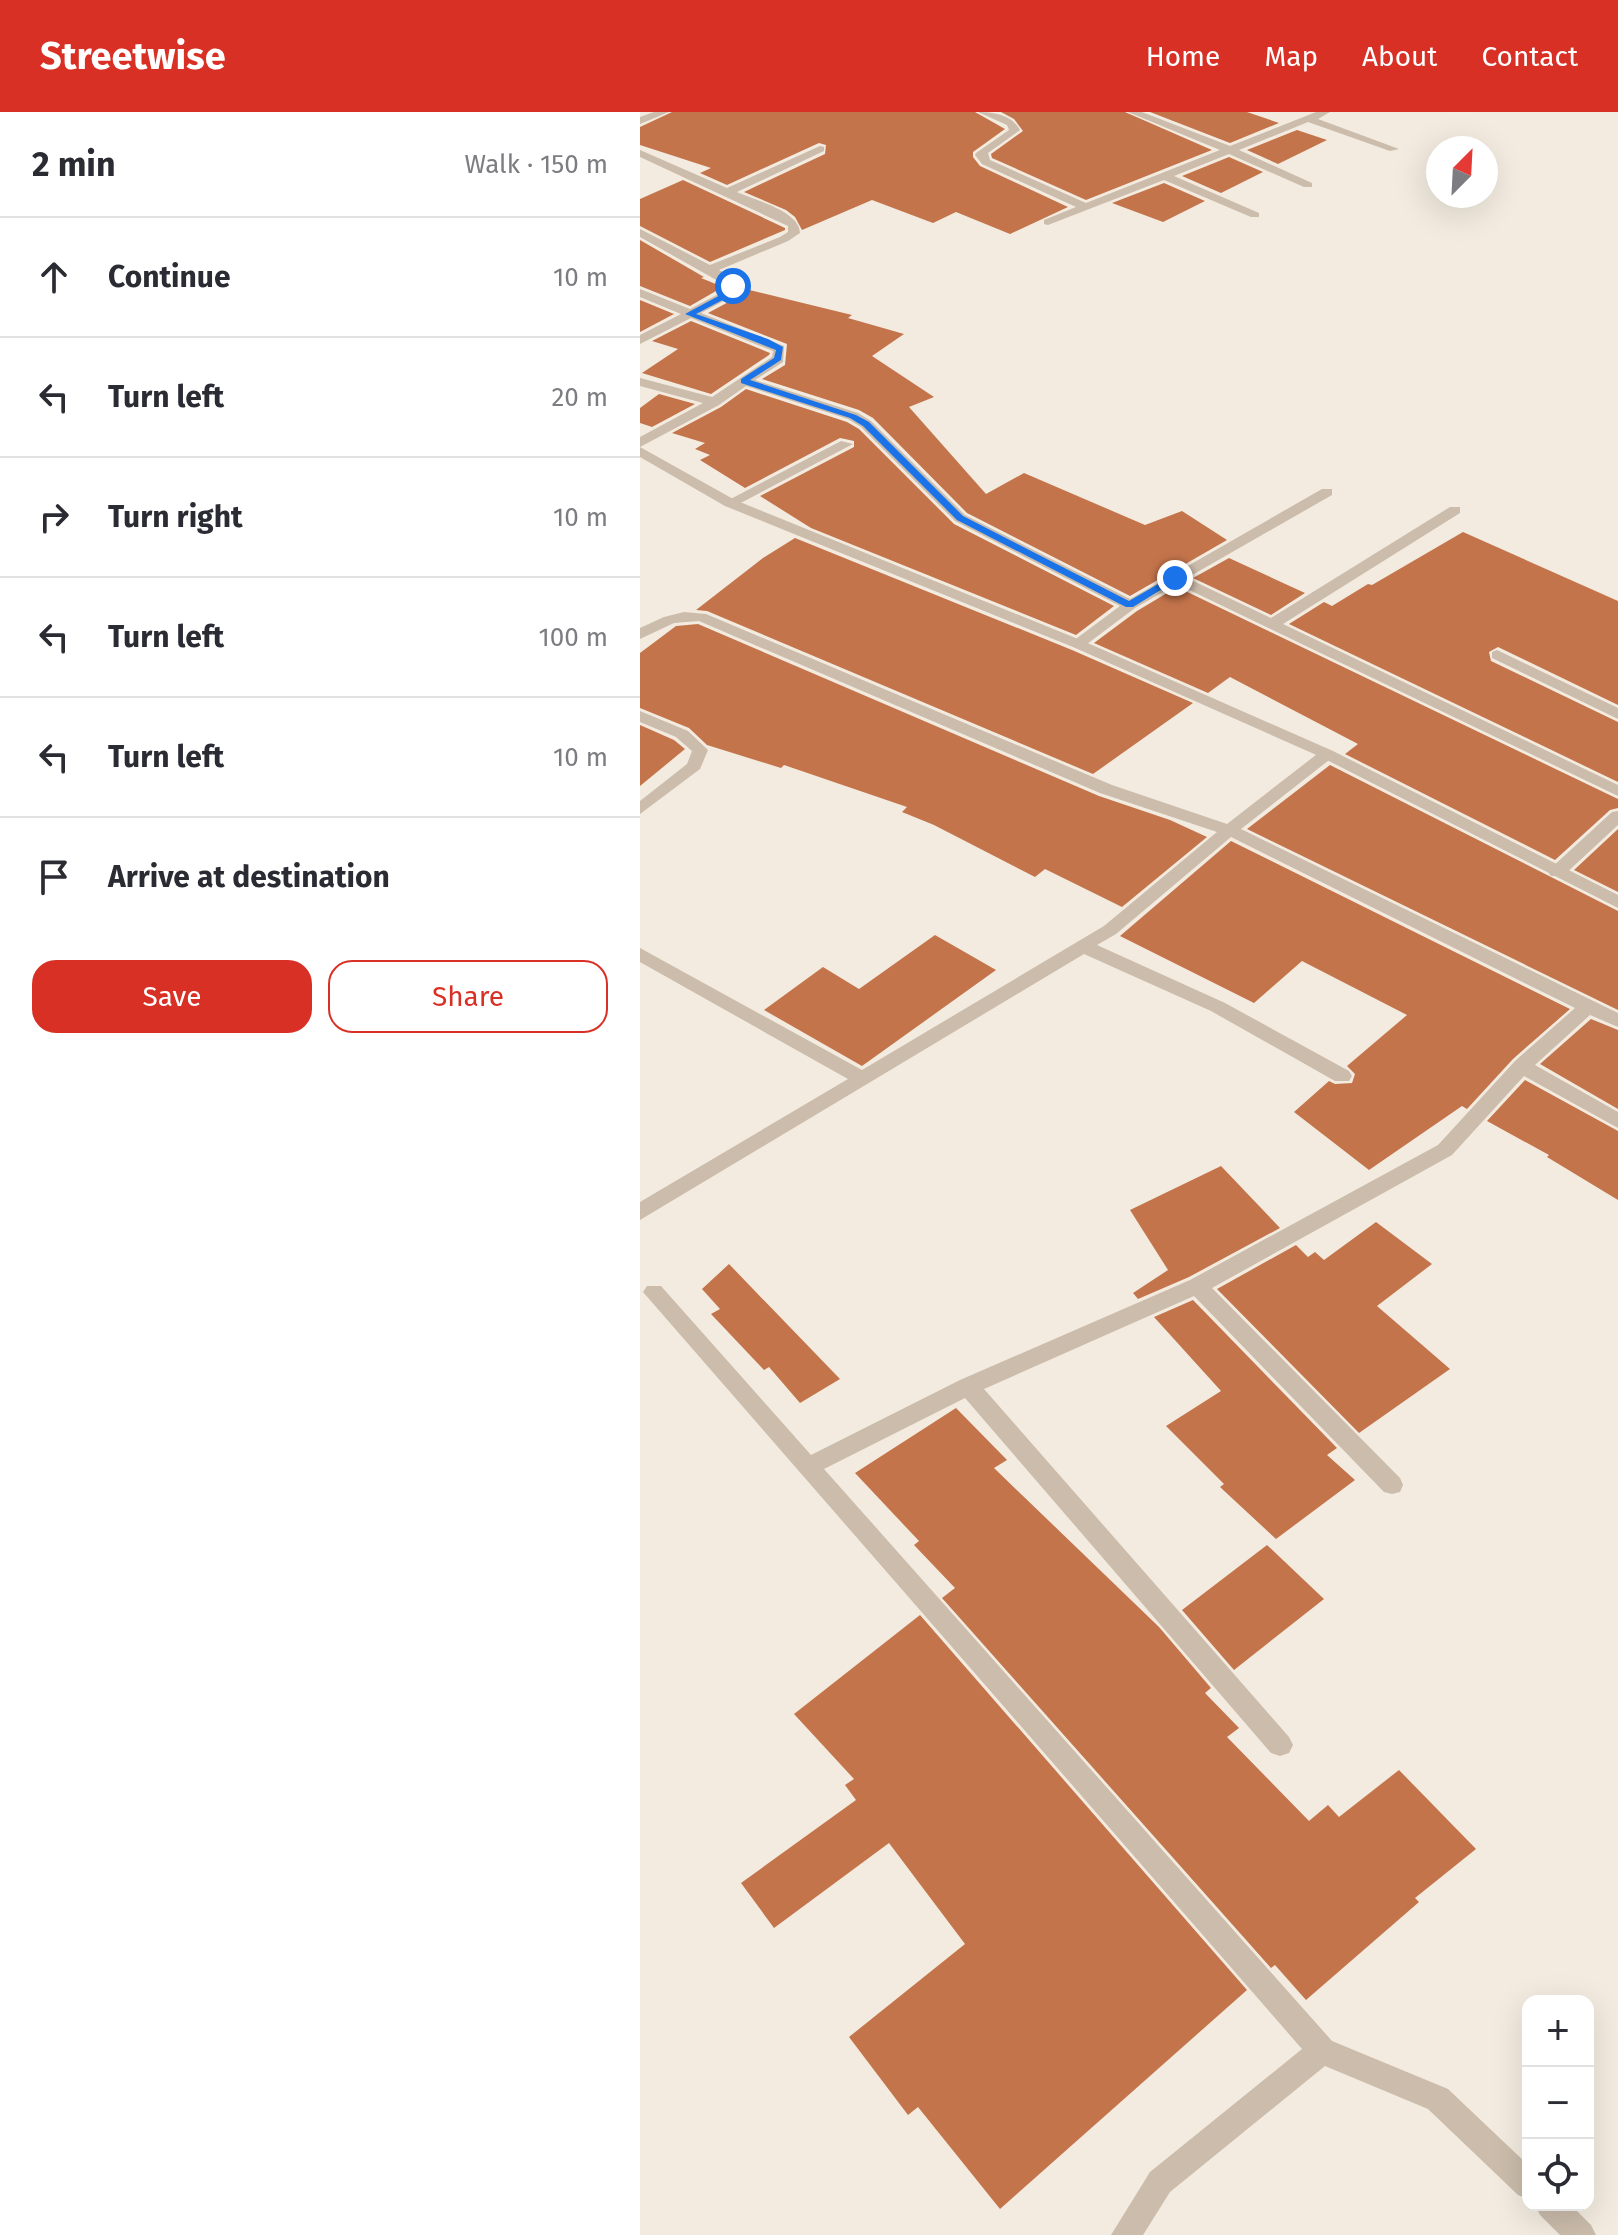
<!DOCTYPE html>
<html lang="en">
<head>
<meta charset="utf-8">
<style>
  body { margin:0; font-family:"Fira Sans",sans-serif; background:#f2f2f3; color:#2b2b33 }
  .controls { position:absolute; right:24px; bottom:24px; display:grid; overflow:hidden; border-radius:16px; box-shadow:0 8px 32px #0002 }
  .controls button { width:72px; height:72px; display:grid; place-items:center; padding:0; border:0; border-bottom:2px solid #e1e1e2; background:#fff; color:#2b2b33; font:40px sans-serif }
  .compass { position:absolute; left:786px; top:24px; width:72px; height:72px; border-radius:50%; background:#fff; box-shadow:0 8px 32px #0002; rotate:24deg }
  .stop { position:absolute; width:24px; height:24px; margin:-18px; border:6px solid #1a73e8; border-radius:50%; background:#fff }
  .stop.end { background:#1a73e8; border-color:#fff; box-shadow:0 2px 8px #0008 }
  .list { margin:0; padding:0; list-style:none }
  h2 { display:flex; justify-content:space-between; align-items:center; height:104px; margin:0; padding:0 32px; font-size:34px }
  h2 small { font-size:26px; font-weight:400; color:#7c7c81 }
  .list li { display:grid; grid-template-columns:52px 1fr auto; gap:24px; align-items:center; box-sizing:border-box; height:120px; padding:0 32px; border-top:2px solid #e1e1e2 }
  .list b { display:block; font-size:30px; white-space:nowrap }
  .list em { font-size:26px; font-style:normal; color:#7c7c81 }
  .actions { display:flex; gap:16px; padding:24px 32px }
  .actions a { flex:1; padding:18px 0; border:2px solid #d93025; border-radius:24px; text-align:center; font-size:28px; color:#d93025 }
  .actions .main { background:#d93025; color:#fff }
  .icon { flex:none; width:44px; height:44px; fill:none; stroke:currentColor; stroke-width:2; stroke-linecap:round; stroke-linejoin:round }
  .map { position:relative; flex:none; width:978px; height:2123px; overflow:hidden }
  header { display:flex; align-items:center; gap:48px; box-sizing:border-box; height:112px; padding:0 40px; background:#d93025; color:#fff }
  header strong { font-size:38px }
  nav { display:flex; gap:44px; margin-inline-start:auto; font-size:28px }
  main { display:flex }
  aside { flex:1; background:#fff }
  .map>svg:first-child { display:block }
</style>
</head>
<body>
<header>
<strong>Streetwise</strong>
<nav><a>Home</a><a>Map</a><a>About</a><a>Contact</a></nav>
</header>
<main>
<aside>
<h2>2 min<small>Walk · 150 m</small></h2>
<ul class="list">
<li><svg class="icon" aria-label="ahead" viewBox="0 0 24 24"><path d="M12 20V5M6 11l6-6 6 6"/></svg><div><b>Continue</b></div><em>10 m</em></li>
<li><svg class="icon" aria-label="left" viewBox="0 0 24 24"><path d="M17 20v-9H6M10 6l-5 5 5 5"/></svg><div><b>Turn left</b></div><em>20 m</em></li>
<li><svg class="icon" aria-label="right" viewBox="0 0 24 24"><path d="M7 20v-9h11M14 6l5 5-5 5"/></svg><div><b>Turn right</b></div><em>10 m</em></li>
<li><svg class="icon" aria-label="left" viewBox="0 0 24 24"><path d="M17 20v-9H6M10 6l-5 5 5 5"/></svg><div><b>Turn left</b></div><em>100 m</em></li>
<li><svg class="icon" aria-label="left" viewBox="0 0 24 24"><path d="M17 20v-9H6M10 6l-5 5 5 5"/></svg><div><b>Turn left</b></div><em>10 m</em></li>
<li><svg class="icon" aria-label="arrive" viewBox="0 0 24 24"><path d="M6 21V4h12l-3 4 3 4H6"/></svg><div><b>Arrive at destination</b></div></li>
</ul>
<div class="actions"><a class="main">Save</a><a>Share</a></div>
</aside>
<div class="map">
<svg width="978" height="2123" viewBox="0 0 978 2123">
  <rect width="100%" height="100%" fill="#f3ebdf"/>
  <path fill="#c4744b" d="M32,0h303l30,17 -32,23v5l7,9 88,41 -58,27 -54,-22 -23,11 -61,-23 -70,30 -7,-13 -9,-7 -42,-18 81,-38 1,-9 -7,-2 -92,42 -27,-12 11,-5 -71,-23v-18z
    M361,0h124l87,38 -126,50 -94,-42 -1,-4 32,-23 -9,-12z
    M510,0h97l32,11 -49,20z
    M657,18l30,10 -49,24 -31,-14z
    M589,45l34,15 -42,21 -39,-17z
    M43,68l102,48v2l-75,32 -70,-36v-27z
    M524,71l41,18 -42,21 -51,-19z
    M0,128l64,37 -3,1 22,9 -33,19 -50,-20z
    M101,176l111,27 -4,3 56,16 -32,22 62,41 -25,10 77,87 38,-21 121,52 37,-14 45,29 -97,56 -163,-83 -94,-95 -14,-8 -97,-31 23,-14 2,-21 -79,-31 26,-14z
    M0,188l34,14 -34,18z
    M51,209l79,32 -1,2 -58,39 -69,-21 36,-24 -26,-8z
    M106,277l101,33 12,7 95,95 160,82 -38,29 -265,-107 -51,-32 94,-49v-6l-14,-3 -95,50 -45,-28 10,-5 -15,-6 10,-6 -33,-10 49,-26z
    M19,282l36,10 -43,23 -12,-4v-15z
    M823,420l155,69v104l-120,-58 -9,5 2,9 127,61v60l-329,-158 35,-22 8,4 36,-22 4,1z
    M155,426l277,112 121,53 -100,71 -386,-163 -11,-1 67,-52z
    M589,446l76,35 -34,22 -78,-37z
    M537,475l441,212v9l-8,2 -55,50 -210,-106 13,-10 -128,-67 -22,16 -114,-50 43,-32z
    M58,512l401,172 71,24 37,17 -85,70 -77,-38 -10,8 -101,-52 -32,-13 5,-5 -123,-42 -3,3 -74,-23 -18,-17 -49,-20v-55l36,-27z
    M0,613l34,15 11,9 -45,37z
    M690,653l288,146v99l-371,-181z
    M978,717v63l-44,-22z
    M591,729l339,168 -57,50 -46,50 -5,-3 -93,64 -75,-58 35,-31 6,3 17,-1 3,-9 -8,-8 60,-51 -105,-54 -48,42 -134,-67z
    M295,823l61,35 -134,96 -98,-56 59,-43 36,22z
    M951,907l27,11v79l-78,-45z
    M885,968l93,51v69l-71,-43 2,-2 -62,-34z
    M581,1054l59,62 -91,49 -51,22 -5,-6 35,-23 -38,-60z
    M736,1110l56,42 -55,42 73,63 -91,64 -142,-144 79,-44 12,12 7,-5 9,8z
    M89,1152l24,25 87,90 -40,24 -31,-36 -5,3 -53,-56 9,-5 -18,-20z
    M553,1188l144,148 -10,7 28,25 -79,59 -56,-52 4,-3 -58,-58 55,-35 -67,-74z
    M316,1296l51,52 -13,8 165,159 52,61 -6,5 34,35 -12,9 82,84 19,-16 11,12 60,-47 77,79 -61,49 4,4 -113,98 -31,-35 -4,3 -329,-370 13,-10 -41,-43 5,-4 -64,-68z
    M627,1433l57,54 -90,71 -52,-60z
    M280,1503l327,375 -247,219 -82,-102 -10,8 -59,-78 116,-93 -76,-101 -115,85 -33,-45 115,-83 -11,-15 9,-6 -60,-65z"/>
  <g fill="none" stroke-linecap="round" stroke-linejoin="round">
    <path fill="#cbbcab" fill-rule="evenodd" d="M14,0h15l-29,12v-7z
      M338,0c16,0 34,3 42,18l-32,23 2,7 96,43 134,-53 -92,-38h14l88,34 86,-34h14l-12,7 81,30 -9,2 -82,-29 -69,28 73,33v4h-8l-75,-33 -55,22 85,37v4h-8l-87,-37 -116,45 -4,-1v-4l32,-13 -94,-43 -7,-9 1,-2 33,-23 -2,-5z
      M180,34l4,1v4l-87,41c17,8 63,19 63,41l-12,8 -69,29 13,7 7,9 -6,10 -32,17 83,33 -1,16 -28,18 103,33 13,8 94,94 165,84 192,-110h10v6l-145,83 84,40 179,-111h10v6l-177,111 335,161v11l-441,-212 -42,24 -52,39h-10v-6l47,-35 -165,-85 -94,-94 -13,-8 -102,-33 -27,19 -79,42v-10l63,-34 -63,-17v-8l72,19 60,-40 1,-6 -82,-33 -51,26v-9l41,-21 -41,-17v-8l50,20 34,-18 3,-5 -87,-49v-8l70,36 70,-28 8,-5v-6l-148,-69v-7l87,38z
      M201,329l12,3 -118,62 -12,-3z
      M44,500l22,2 406,171 115,39 94,-73h12v6l-92,72 377,184v14l-28,-12 -55,50 83,47v16l-94,-52 -72,79 -240,133 188,190 3,7 -3,7 -8,2 -8,-2 -190,-196 -210,93 305,348 4,8 -4,8 -9,3 -9,-3 -306,-355 -141,71 508,572 116,48 80,76v34l-10,-4 -90,-86 -103,-43 -155,126 -27,43h-32l39,-63 152,-123 -659,-757 4,-6h14l150,169 149,-75 230,-100 248,-135 77,-84 60,-53 -344,-171 -115,97 -19,11 128,58 124,68 3,5 -3,5h-14l-124,-70 -127,-57 -444,266v-18l208,-123 -208,-117v-14l222,122 242,-144 113,-94 -117,-39 -401,-172 -25,2 -34,16v-11l24,-11z
      M857,538l121,58v11l-126,-61v-6z
      M0,599l48,20 20,19 -8,19 -60,45v-13l47,-37 5,-13 -16,-14 -36,-15z
      M978,699v14l-55,51h-12l-3,-4 3,-4 61,-56z
      M895,2093h36l20,20 5,10h-36l-20,-20z"/>
    <path fill="#cbbcab" fill-rule="evenodd" d="M0,335l95,53 348,141 250,110 285,144v13l-297,-151 -248,-110 -348,-141 -85,-49z"/>
  </g>
  <path fill="#1a73e8" d="M93,171l4,3 -5,9 -36,19 72,25 15,8 -2,13 -31,20 106,35 13,7 94,94 166,85 43,-25 8,2 -47,29h-7l-169,-87 -94,-94 -13,-8 -109,-35v-4l33,-21 2,-8 -91,-36 41,-22z"/>
</svg>
<div class="controls">
<button>+</button>
<button>−</button>
<button><svg class="icon" aria-label="locate" viewBox="0 0 24 24"><circle cx="12" cy="12" r="6"/><path d="M12 2v4M12 18v4M2 12h4M18 12h4"/></svg></button>
</div>
<svg class="compass" viewBox="-18 -18 36 36"><path d="M0-13l5 13h-10z" fill="#e53935"/><path d="M0 13l5-13h-10z" fill="#7c7c81"/></svg>
<div class="stop" style="left:93px;top:174px"></div>
<div class="stop end" style="left:535px;top:466px"></div>
</div>
</main>
</body>
</html>
